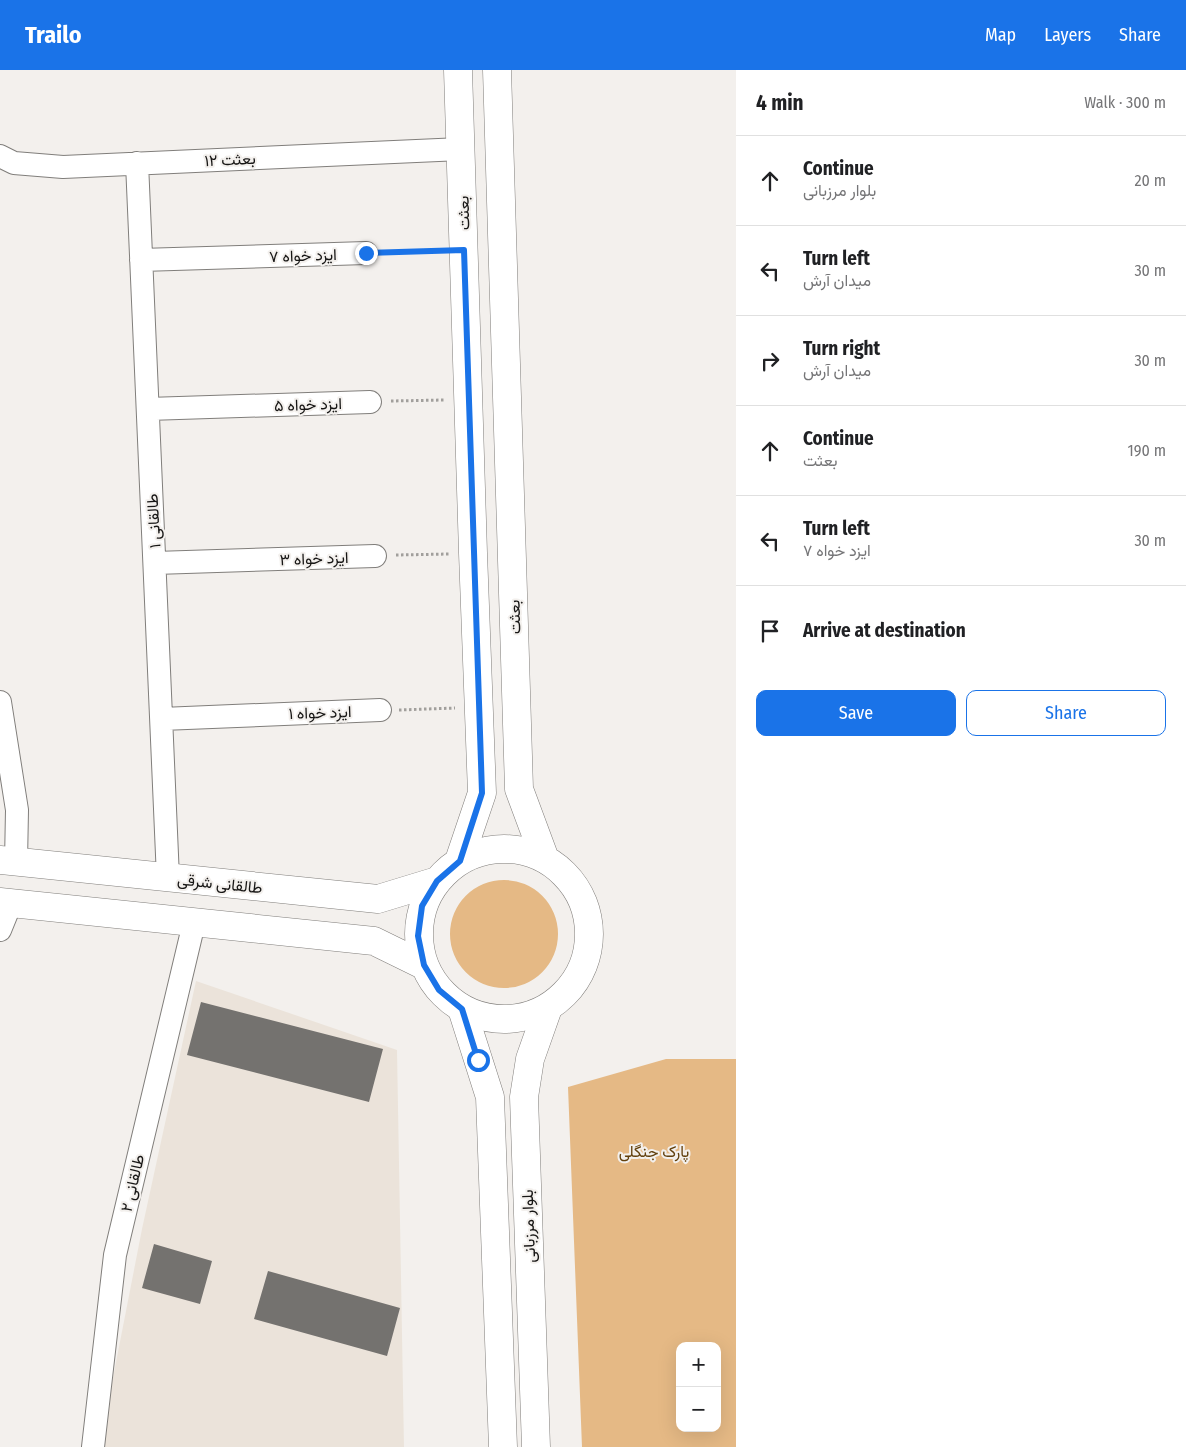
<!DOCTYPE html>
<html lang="en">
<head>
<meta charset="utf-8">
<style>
  body { margin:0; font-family:"Fira Sans Condensed",Vazirmatn,sans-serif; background:#f6f6f6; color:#202124 }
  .controls { position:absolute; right:15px; bottom:15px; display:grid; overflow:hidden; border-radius:10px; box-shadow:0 5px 20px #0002 }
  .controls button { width:45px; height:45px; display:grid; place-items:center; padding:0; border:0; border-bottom:1px solid #e0e0e0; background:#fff; color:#202124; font:25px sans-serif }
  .stop { position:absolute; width:15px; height:15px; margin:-11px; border:4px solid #1a73e8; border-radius:50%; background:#fff }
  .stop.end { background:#1a73e8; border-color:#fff; box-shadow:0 1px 5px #0008 }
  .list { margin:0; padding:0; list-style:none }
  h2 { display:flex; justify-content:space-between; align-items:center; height:65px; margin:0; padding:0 20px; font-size:21px }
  h2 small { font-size:16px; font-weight:400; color:#757577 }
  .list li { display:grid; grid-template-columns:32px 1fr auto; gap:15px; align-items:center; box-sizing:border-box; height:90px; padding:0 20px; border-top:1px solid #e0e0e0 }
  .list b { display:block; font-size:19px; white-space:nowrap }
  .list p { margin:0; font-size:16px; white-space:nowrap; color:#757577 }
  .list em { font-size:16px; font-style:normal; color:#757577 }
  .actions { display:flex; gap:10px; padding:15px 20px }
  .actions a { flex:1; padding:11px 0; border:1px solid #1a73e8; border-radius:10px; text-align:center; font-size:18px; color:#1a73e8 }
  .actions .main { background:#1a73e8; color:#fff }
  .icon { flex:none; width:28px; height:28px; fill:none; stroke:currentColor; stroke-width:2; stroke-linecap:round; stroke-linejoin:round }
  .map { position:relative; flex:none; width:736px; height:1377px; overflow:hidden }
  header { display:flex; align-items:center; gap:30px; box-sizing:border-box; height:70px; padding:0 25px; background:#1a73e8; color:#fff }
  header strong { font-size:24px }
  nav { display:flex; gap:28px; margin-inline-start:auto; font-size:18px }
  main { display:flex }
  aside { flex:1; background:#fff }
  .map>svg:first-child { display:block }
</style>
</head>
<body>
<header>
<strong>Trailo</strong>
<nav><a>Map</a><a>Layers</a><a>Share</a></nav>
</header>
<main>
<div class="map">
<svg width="736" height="1377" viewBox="0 0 736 1377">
  <rect width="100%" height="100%" fill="#f3f0ed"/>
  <path fill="#ebe3da" d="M196,911l201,69 7,397h-300l6,-54 32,-164z"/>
  <path fill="#e5b985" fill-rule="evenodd" d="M450 864a54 54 0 1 1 108 0a54 54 0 1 1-108 0Z
    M666,989h70v388h-154l-14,-360zM680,1276h37v82h-37z"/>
  <path fill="#74726f" d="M201,932l182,47 -14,53 -182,-47z
    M154,1174l58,17 -12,43 -58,-16z
    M268,1201l132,37 -13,48 -133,-37z"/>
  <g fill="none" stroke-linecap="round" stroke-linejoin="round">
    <g stroke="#807e7b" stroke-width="24">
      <path id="minor" d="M0,86l14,7 49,4 398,-18
        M137,93l31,715
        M141,190l225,-7
        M148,339l222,-7
        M155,493l220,-7
        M0,632l17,108 -1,52
        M162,649l218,-9
        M0,860l11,-27
        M93,1377l22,-192 79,-332"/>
    </g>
    <g stroke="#807e7b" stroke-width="29">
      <path id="tertiary" d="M462,939l28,88 13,350
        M536,1377l-12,-350 6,-38 18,-51"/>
    </g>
    <g stroke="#807e7b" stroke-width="29">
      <path id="secondary" d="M458,0l15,483 9,240 -23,68
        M497,0l22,719 26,70
        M419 864a85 85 0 1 1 170 0a85 85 0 1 1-170 0Z
        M0,790l378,39 59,-18
        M0,832l374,39 49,24"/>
    </g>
    <path stroke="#a19f9c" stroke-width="3" stroke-dasharray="2.5 2.5" stroke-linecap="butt" d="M387,182l54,-1
      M391,331l54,-1
      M396,485l54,-1
      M399,640l56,-2"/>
    <use href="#minor" stroke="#fff" stroke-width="22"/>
    <use href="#tertiary" stroke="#fff" stroke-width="28"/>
    <use href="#secondary" stroke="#fff" stroke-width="28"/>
  </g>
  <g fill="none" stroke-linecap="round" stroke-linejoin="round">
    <path stroke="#1a73e8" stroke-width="6" d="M366,183l98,-3 18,543 -22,68 -23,20 -15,25 -4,30 6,29 15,25 23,19 16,51"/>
  </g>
  <g text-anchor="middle" stroke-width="4" stroke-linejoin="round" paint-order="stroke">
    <g font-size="16" fill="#171615" stroke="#f3f0ed">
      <text transform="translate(230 89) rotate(-3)" y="6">بعثت ۱۲</text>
      <text transform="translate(463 143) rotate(-92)" y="6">بعثت</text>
      <text transform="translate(303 185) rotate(-2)" y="6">ایزد خواه ۷</text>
      <text transform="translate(308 334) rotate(-2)" y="6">ایزد خواه ۵</text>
      <text transform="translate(153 451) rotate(-93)" y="6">طالقانی ۱</text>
      <text transform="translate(314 488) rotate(-2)" y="6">ایزد خواه ۳</text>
      <text transform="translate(514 547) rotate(-92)" y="6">بعثت</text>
      <text transform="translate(320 642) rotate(-2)" y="6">ایزد خواه ۱</text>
      <text transform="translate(220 813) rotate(6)" y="6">طالقانی شرقی</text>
      <text transform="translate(132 1113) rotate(-77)" y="6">طالقانی ۲</text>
      <text transform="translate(528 1156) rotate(-92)" y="6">بلوار مرزبانی</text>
    </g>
    <g font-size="16" fill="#62400d" stroke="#f3f0ed">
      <text x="654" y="1087">پارک جنگلی</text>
    </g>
  </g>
</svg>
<div class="controls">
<button>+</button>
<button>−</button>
</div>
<div class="stop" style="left:478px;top:990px"></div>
<div class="stop end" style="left:366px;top:183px"></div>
</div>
<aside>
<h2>4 min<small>Walk · 300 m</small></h2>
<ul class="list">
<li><svg class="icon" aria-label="ahead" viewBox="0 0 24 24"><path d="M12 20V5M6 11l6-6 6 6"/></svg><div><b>Continue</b><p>بلوار مرزبانی</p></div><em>20 m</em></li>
<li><svg class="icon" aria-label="left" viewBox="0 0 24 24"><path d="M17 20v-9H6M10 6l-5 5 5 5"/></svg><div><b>Turn left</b><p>میدان آرش</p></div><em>30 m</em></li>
<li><svg class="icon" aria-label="right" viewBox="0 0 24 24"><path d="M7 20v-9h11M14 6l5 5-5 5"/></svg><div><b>Turn right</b><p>میدان آرش</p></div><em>30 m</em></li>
<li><svg class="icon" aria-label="ahead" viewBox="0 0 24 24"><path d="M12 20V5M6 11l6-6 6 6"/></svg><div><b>Continue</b><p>بعثت</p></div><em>190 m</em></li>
<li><svg class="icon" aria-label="left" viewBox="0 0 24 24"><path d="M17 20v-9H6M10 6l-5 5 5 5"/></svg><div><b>Turn left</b><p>ایزد خواه ۷</p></div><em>30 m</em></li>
<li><svg class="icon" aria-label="arrive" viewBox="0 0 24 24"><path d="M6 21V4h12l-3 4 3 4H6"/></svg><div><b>Arrive at destination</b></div></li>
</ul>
<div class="actions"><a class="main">Save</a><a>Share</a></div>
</aside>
</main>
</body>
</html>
